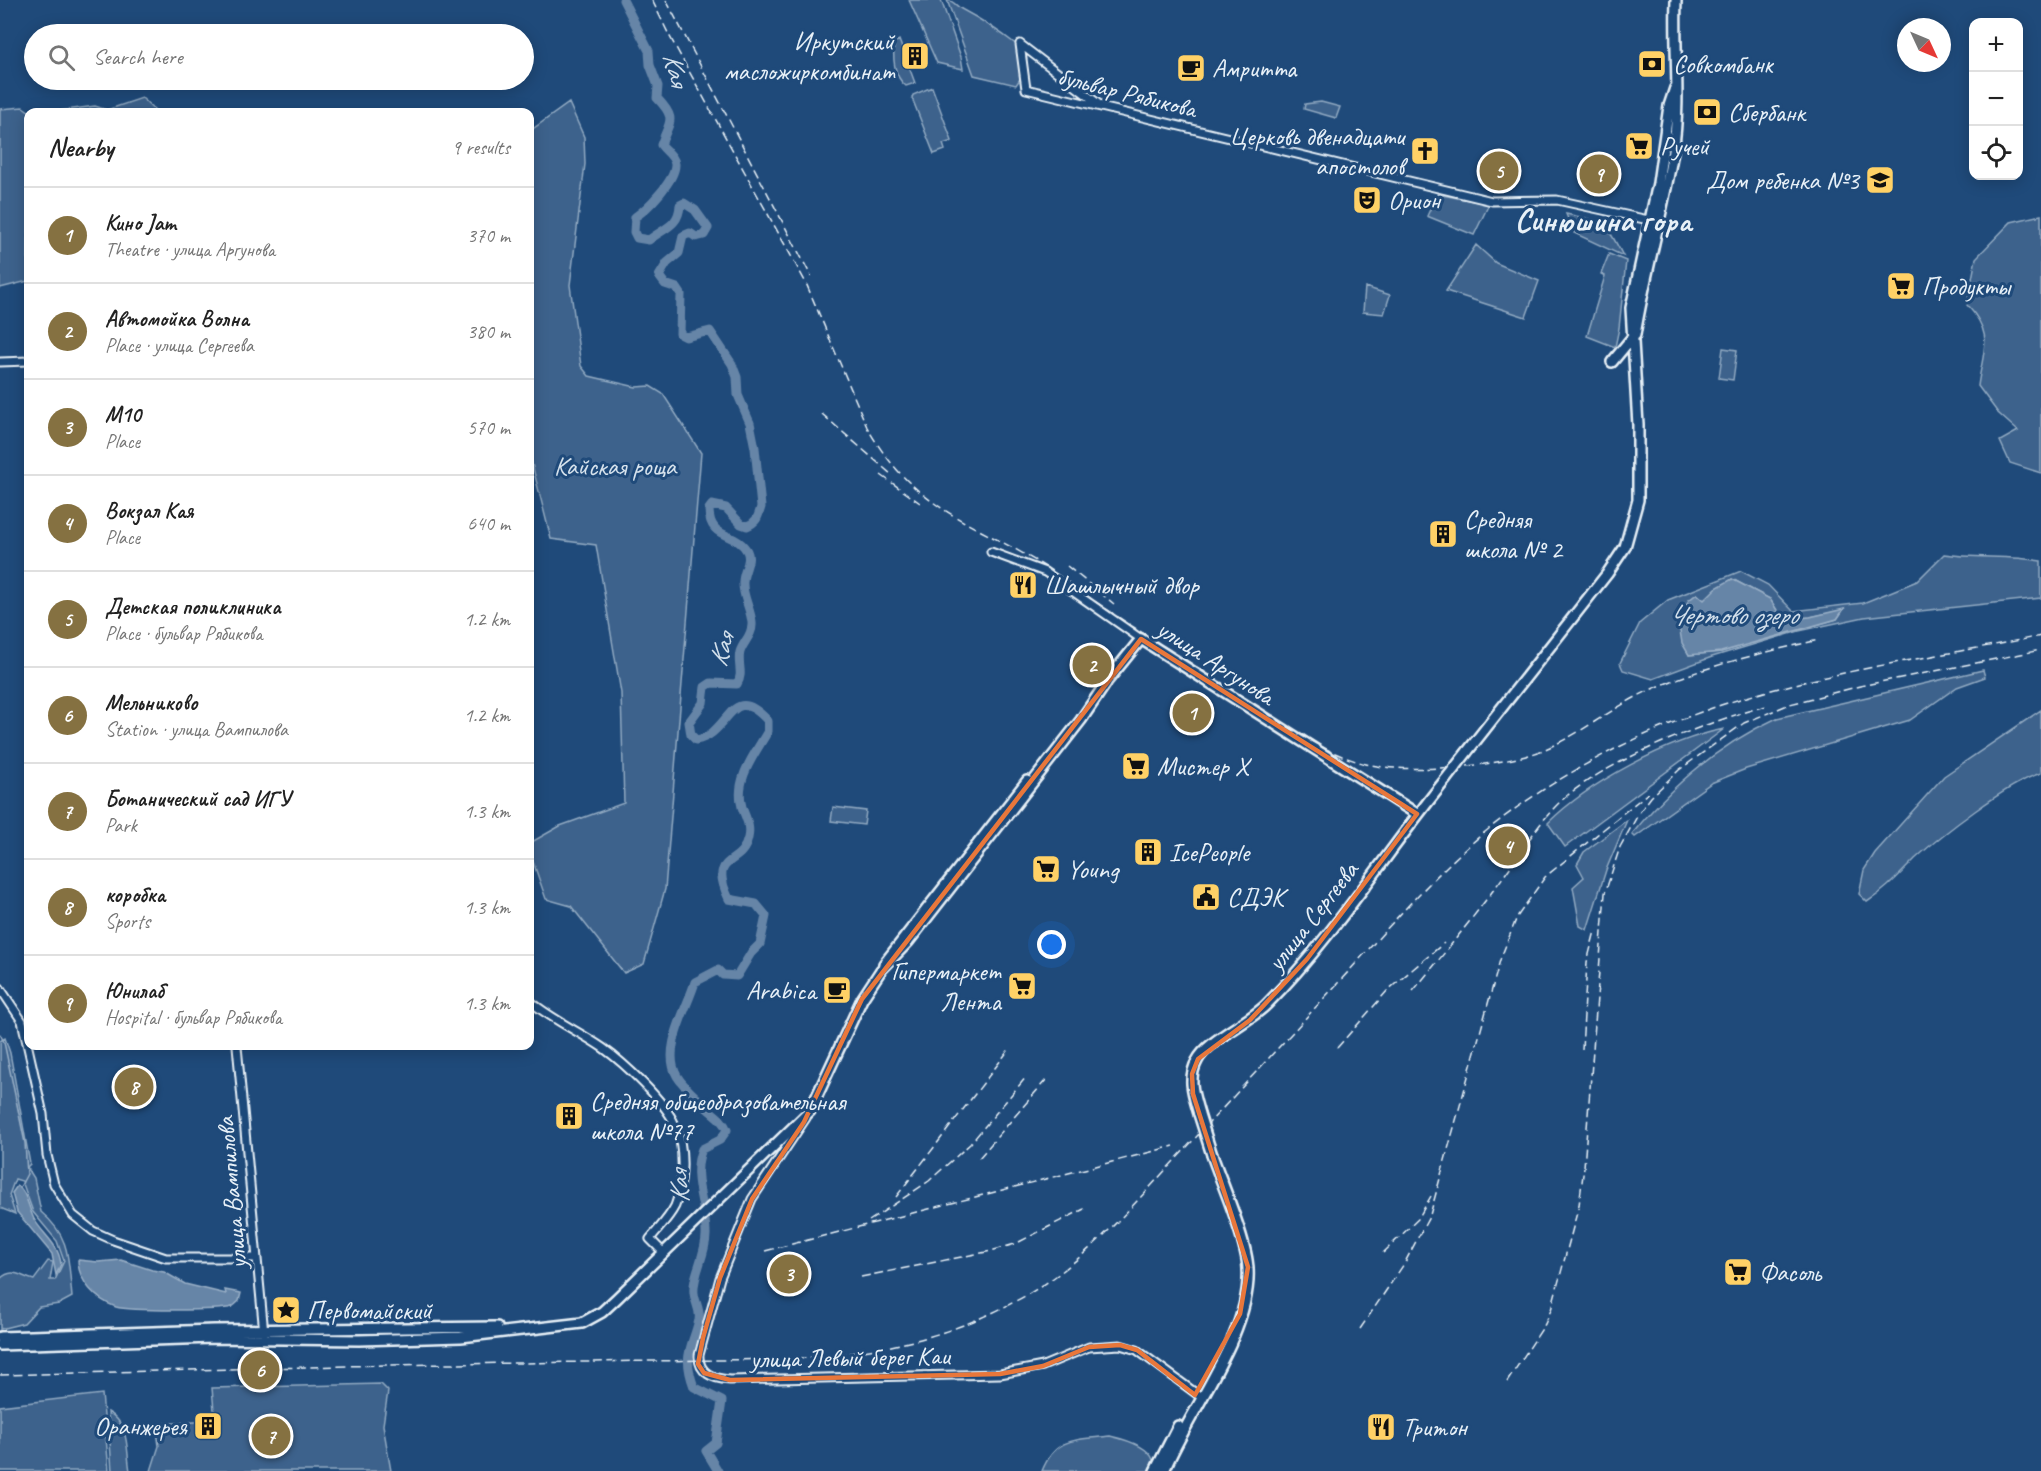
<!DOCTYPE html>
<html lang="en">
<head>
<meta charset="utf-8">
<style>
  body { margin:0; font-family:Caveat,sans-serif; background:#f6f6f6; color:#222 }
  .controls { position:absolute; right:18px; top:18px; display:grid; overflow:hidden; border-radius:12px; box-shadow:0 3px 15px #0003 }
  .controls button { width:54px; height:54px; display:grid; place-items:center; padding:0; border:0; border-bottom:2px solid #e0e0e0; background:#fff; color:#222; font:30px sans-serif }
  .compass { position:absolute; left:1897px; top:18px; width:54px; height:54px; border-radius:50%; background:#fff; box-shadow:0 3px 15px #0003; rotate:134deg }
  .you { position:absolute; left:1052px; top:945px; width:21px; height:21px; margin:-15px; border:4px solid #fff; border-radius:50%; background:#1a73e8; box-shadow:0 0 0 9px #1a73e833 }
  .badge { display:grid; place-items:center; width:39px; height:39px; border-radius:50%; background:#857141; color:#fff; font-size:20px; font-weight:700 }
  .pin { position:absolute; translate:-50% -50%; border:3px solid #fff; box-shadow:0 2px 6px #0006 }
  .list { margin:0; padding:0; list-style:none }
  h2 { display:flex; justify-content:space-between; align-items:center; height:78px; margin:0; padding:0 24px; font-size:26px }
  h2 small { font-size:20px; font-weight:400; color:#767676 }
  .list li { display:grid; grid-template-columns:39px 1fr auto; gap:18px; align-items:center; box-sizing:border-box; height:96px; padding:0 24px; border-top:2px solid #e0e0e0 }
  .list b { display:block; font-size:22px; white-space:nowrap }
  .list p { margin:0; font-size:20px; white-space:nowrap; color:#767676 }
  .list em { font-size:20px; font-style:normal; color:#767676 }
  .icon { flex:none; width:33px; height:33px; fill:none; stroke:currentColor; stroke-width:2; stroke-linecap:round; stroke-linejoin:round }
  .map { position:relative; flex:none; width:2041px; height:1471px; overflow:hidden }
  .search { position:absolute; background:#fff; box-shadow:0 3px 15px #0003; left:24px; top:24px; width:510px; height:66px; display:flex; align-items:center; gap:15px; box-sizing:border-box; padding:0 21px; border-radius:33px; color:#767676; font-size:22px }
  .panel { position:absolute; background:#fff; box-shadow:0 3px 15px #0003; left:24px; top:108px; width:510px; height:942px; border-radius:12px }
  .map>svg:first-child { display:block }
</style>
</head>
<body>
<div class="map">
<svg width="2041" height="1471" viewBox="0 0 2041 1471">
  <rect width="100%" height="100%" fill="#1f4a7a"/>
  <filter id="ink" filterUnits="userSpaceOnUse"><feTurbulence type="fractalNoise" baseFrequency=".0167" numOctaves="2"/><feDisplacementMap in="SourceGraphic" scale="12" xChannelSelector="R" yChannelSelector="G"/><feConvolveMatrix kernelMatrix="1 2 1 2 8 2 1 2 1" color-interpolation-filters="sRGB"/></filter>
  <g filter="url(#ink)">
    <path fill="#3c628c" stroke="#92aac2" stroke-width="1.5" fill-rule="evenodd" d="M909,0h32l20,57 2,12 -26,-6z
      M947,0c8,1 9,7 16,10 19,10 37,22 54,35l5,31 -6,9 -42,-10z
      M899,40l16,43 -9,3c-13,-10 -13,-29 -12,-43z
      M932,87l20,54 -9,3 2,6 -11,4 -22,-56 1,-3z
      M142,98l15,14h-106l44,-6 12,4z
      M1321,102l19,5 -4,11 -32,-9 1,-5z
      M569,103l15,34 1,27 -15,121 11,81 8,10 47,11 14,-1 13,8 38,59 -36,436 -21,75 -20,9 -53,-67 -25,-7 -16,-46v-10l30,-17 64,-23 -3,-110 -25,-148 -45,-6 -21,-83v-325z
      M23,107l7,5 -2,169 -28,7v-179z
      M1437,194l52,10 -15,31 -47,-19z
      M1566,214c39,8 39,7 57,42l-49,-23z
      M2041,215v258l-31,-10 -10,-22 18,-10 -20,-18 -20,-27c5,-37 17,-51 -11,-81l9,-47 35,-36z
      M1476,245l20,18 43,18 -13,36 -80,-26z
      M1609,254l17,7 -7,67 -4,19 -28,-11 18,-60 -4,-2z
      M1365,287l25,8 -6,19 -21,-2z
      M1723,348l14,2 -4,30 -14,-2z
      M1944,554c33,5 64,1 97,7v37l-177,19 -65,14 -87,26 -59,22 -30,-9 -3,-7 20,-40 28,-23 73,-29 27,14 25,26 70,-8 54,-22zM1732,579l38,20 13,21 27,-3 33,-7 -6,9 -116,33 -32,3 -11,-36 11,-19 8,-6 7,6z
      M1983,670l2,7 -28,10 -47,33 -164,49 -35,14 -76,54 -3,-3c40,-49 88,-90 145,-116z
      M2041,710v63c-33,10 -100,62 -126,86 -16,16 -29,31 -48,43l-8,-8 5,-24 11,-17 69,-77z
      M1724,729l-159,118 -17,-24c40,-40 120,-83 176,-94z
      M833,807l33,4 -2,14 -33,-4z
      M1627,820l-21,50 -19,60 -7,-4 -7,-39 11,-10 -7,-13 7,-12z
      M5,1038l5,15 20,111 -3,3 7,11 7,34c30,25 27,47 31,85l-13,7 -20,3 -15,16 -24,6v-50c13,-12 19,-3 34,1l14,-19 5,1 -3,18h5l9,-19 -7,-20 -24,-29 -11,-31 -7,-2 -6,16 6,19 -15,-6v-167z
      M138,1071l11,11 -19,20 -11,-11z
      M381,1384l7,7 -5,34 8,46h-240l8,-25 -3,-22 59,-3 -3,-33z
      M102,1394l7,77h-109v-65z
      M108,1412c22,12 18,37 22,59h-18z
      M1110,1436c13,3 39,10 43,24l-4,11h-107c14,-35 35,-31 68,-35z"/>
    <path fill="#6685a7" stroke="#9ab0c7" stroke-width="1.5" d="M1732,579l38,20 13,21 27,-3 34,-8 -7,10 -116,33 -32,3 -7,-12 -4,-24 11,-19 8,-6 7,6 12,-12z
      M17,1186c9,3 12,24 17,33 9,16 25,25 27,45l-5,11 -4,-21 -35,-42 -5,-19z
      M78,1260l20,2 23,-2 31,10 12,2 21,12 41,10 -1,-4 16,3 -2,8c-2,2 -4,4 -7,6 -12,4 -103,4 -116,0 -20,-7 -38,-26 -38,-47z"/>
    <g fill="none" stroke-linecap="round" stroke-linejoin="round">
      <path stroke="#9ab0c7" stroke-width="1.5" d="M0,1034l4,8 21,101 2,31 -7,13"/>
      <path stroke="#6685a7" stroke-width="9" d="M623,0l26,51 1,14 8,21 -1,12c21,22 12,23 4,47 5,7 13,10 14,19 1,16 -28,45 -40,53l-1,15 3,6 12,2c15,-12 30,-14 31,-35l4,-2 11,7 13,18 -4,7 -8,2 -6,-4 -7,3 -4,17 -12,10 -8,13 6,8 12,4 4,6 -1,40 6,3 24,-6 22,33 5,13 1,18 12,28 5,25 6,59c-3,10 -4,15 -14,19l-6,-2 -15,-16 -14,-3 -3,4c0,32 27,22 38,42 5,10 -4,20 -4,31 -1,14 8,27 9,41 1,12 -9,19 -12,29 -3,12 4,21 -3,32l-26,-1 -6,4 -2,16 -14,19 2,13 5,5c34,-5 34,-61 72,-19v10c-13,23 -34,48 -26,76 3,10 9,18 6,31 -6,30 -41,15 -19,61l27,5 10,12 -6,28 -9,9 -14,23 -14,-1 -5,-5 -23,12c-7,25 -34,67 -18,94 6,10 17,19 25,27 9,11 20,14 25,27l-7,10 -18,9c-12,29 5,57 4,86 0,20 -14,41 -12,58 1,10 7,17 5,27 -7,29 -17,34 -5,67l28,14 -6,42 -10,8 12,20"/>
      <g stroke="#e8f1f8" stroke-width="11">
        <path id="minor" d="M1020,44l6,45 466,112 65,-1 96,21
          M1020,44l80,61
          M0,362l28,-1
          M991,552l54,20 96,67
          M0,988l22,33 21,93 4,41 7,29 19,31 20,16 20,9 53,18h91
          M530,1001c22,19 49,30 73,47 21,15 62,53 72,77 10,21 9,59 0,81 -6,12 -17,23 -25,33l13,13
          M237,1046l27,287
          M806,1118l-54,81 -32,79 -21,77c-1,18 14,24 31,25l270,-6 43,-8 46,-19 31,-2 17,5 64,47"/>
      </g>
      <g stroke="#e8f1f8" stroke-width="14">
        <path id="major" d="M1635,335c10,-62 28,-122 38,-184 8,-49 1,-101 3,-151
          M1612,362l19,-23
          M1103,686l38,-47 276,175
          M1467,752l140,-178 18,-27 13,-47v-75l-7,-117 27,-125 11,-77 6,-18
          M884,964l143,-183
          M1199,1114c-5,-18 -12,-35 -2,-53 10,-21 52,-38 70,-57 67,-68 119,-151 179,-225
          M0,1337l214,-7 283,-3
          M0,1345l214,-7 145,2 102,-3 121,-14 20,-11 14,-13 194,-188 52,-112 19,-29 27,-28 173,-222 25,-37
          M1155,1471l23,-45
          M1164,1471c24,-59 88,-138 84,-202 -1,-28 -26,-85 -36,-114"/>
      </g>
      <use href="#minor" stroke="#1f4a7a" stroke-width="7"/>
      <use href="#major" stroke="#1f4a7a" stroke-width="9"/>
      <path stroke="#e8f1f8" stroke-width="1.5" stroke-dasharray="9 4.5" stroke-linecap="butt" d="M652,0l17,35 137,248 61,144c52,93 121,97 199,154 53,39 110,72 165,108 40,26 81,59 128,73 40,13 132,5 173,-8 45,-15 81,-49 125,-67 52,-22 108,-35 162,-47
        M666,0l145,276
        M822,414l70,61
        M881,475l39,28
        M1067,566l47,38
        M1413,991c32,-38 63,-77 93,-118 18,-25 32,-50 55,-72 43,-40 148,-80 205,-95
        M1337,1048l51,-58 56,-47
        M1582,1050l5,-88 8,-31
        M979,1158l67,-78
        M896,1197l115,-150
        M869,1221l60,-40 41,-37 57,-68
        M765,1251l409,-105
        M1383,1253l35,-34 13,-23
        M861,1277l130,-26 24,-7 69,-35
        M1360,1329l44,-65 26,-49 70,-255 17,-43 28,-40 103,-84
        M0,1375l384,-10 403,-6c89,-6 159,-19 238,-63 59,-33 105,-88 150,-136 58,-63 116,-126 174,-189 54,-60 106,-121 173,-167 62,-43 130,-76 202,-100 102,-33 212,-47 317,-68
        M1507,1382l38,-58 6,-14 28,-105 5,-38 21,-274 15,-46 19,-34 12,-16 28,-27 65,-47 46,-19 70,-18 181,-36"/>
      <g stroke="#e8f1f8" stroke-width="14" stroke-linecap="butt">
        <path id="major-bridge" d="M1446,779l21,-27
          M1199,1114l13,41"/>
      </g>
      <use href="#major-bridge" stroke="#1f4a7a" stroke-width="9"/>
    </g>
  </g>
  <path fill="none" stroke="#e8773b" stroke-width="4.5" stroke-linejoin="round" d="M1141,639l276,175 -110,145 -57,61 -52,39 -6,15 1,20 55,173 -8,47 -45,81 -58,-45 -17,-5 -31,2 -46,19 -43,8 -270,6 -26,-7 -6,-9 5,-26 17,-60 32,-79 52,-77 58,-123z"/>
  <defs>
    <g id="building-square" transform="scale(1.5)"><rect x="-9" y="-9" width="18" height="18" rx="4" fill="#ffd166" stroke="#1f4a7a"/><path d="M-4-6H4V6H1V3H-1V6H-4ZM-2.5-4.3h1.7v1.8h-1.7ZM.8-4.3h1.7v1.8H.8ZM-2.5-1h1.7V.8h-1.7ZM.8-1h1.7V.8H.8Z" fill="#111"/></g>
    <g id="bank-square" transform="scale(1.5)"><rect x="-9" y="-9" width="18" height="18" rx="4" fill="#ffd166" stroke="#1f4a7a"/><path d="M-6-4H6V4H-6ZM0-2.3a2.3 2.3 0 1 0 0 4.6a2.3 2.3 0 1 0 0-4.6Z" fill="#111"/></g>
    <g id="cafe-square" transform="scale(1.5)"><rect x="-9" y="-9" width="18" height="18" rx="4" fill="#ffd166" stroke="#1f4a7a"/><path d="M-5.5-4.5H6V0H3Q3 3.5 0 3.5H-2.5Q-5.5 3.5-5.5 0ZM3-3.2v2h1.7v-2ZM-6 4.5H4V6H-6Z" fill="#111"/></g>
    <g id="supermarket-square" transform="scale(1.5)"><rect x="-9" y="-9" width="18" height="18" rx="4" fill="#ffd166" stroke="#1f4a7a"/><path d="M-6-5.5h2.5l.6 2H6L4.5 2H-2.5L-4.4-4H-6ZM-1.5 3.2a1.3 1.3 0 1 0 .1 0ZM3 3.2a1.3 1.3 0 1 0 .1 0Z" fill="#111"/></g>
    <g id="church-square" transform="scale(1.5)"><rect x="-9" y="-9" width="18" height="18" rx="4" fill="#ffd166" stroke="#1f4a7a"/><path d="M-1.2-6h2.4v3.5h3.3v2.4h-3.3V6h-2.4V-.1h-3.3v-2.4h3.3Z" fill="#111"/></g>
    <g id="school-square" transform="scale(1.5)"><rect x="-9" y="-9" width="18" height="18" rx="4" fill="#ffd166" stroke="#1f4a7a"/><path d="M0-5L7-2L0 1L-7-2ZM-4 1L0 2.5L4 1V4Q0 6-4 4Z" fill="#111"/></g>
    <g id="theatre-square" transform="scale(1.5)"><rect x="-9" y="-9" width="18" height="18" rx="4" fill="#ffd166" stroke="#1f4a7a"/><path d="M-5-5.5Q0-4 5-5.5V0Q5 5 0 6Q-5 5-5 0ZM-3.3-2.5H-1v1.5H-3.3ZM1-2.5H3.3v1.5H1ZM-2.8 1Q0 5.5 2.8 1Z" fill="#111"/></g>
    <g id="restaurant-square" transform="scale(1.5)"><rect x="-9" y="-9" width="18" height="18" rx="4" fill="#ffd166" stroke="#1f4a7a"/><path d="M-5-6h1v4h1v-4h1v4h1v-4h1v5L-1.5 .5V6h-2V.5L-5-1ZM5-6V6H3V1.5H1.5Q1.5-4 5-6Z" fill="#111"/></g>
    <g id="civic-square" transform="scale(1.5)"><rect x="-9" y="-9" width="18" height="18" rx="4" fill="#ffd166" stroke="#1f4a7a"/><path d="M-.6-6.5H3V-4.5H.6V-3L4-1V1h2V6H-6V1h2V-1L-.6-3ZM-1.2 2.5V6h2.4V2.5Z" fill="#111"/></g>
    <g id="sight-square" transform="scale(1.5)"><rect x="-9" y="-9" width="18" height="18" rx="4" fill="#ffd166" stroke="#1f4a7a"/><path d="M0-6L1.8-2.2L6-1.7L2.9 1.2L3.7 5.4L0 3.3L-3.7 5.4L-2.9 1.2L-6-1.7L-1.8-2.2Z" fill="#111"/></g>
  </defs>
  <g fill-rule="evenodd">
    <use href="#building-square" x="915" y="56"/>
    <use href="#bank-square" x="1652" y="64"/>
    <use href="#cafe-square" x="1191" y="68"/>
    <use href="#bank-square" x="1707" y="112"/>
    <use href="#supermarket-square" x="1639" y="146"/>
    <use href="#church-square" x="1425" y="151"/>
    <use href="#school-square" x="1880" y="180"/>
    <use href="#theatre-square" x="1367" y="200"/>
    <use href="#supermarket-square" x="1901" y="286"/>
    <use href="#building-square" x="1443" y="534"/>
    <use href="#restaurant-square" x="1023" y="585"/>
    <use href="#supermarket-square" x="1136" y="766"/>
    <use href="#building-square" x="1148" y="852"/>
    <use href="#supermarket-square" x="1046" y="869"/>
    <use href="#civic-square" x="1206" y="897"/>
    <use href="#supermarket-square" x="1022" y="986"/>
    <use href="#cafe-square" x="837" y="990"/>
    <use href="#building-square" x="569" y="1116"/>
    <use href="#supermarket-square" x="1738" y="1272"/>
    <use href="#sight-square" x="286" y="1310"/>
    <use href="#building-square" x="208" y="1426"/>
    <use href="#restaurant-square" x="1381" y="1427"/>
  </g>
  <g text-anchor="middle" stroke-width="6" stroke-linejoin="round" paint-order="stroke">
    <g font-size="26" fill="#e8f1f8" stroke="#1f4a7a" text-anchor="start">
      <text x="894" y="50" text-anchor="end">Иркутский<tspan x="894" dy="30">масложиркомбинат</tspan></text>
      <text x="1673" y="73">Совкомбанк</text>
      <text x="1212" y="77">Амритта</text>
      <text x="1728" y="121">Сбербанк</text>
      <text x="1404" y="145" text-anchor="end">Церковь двенадцати<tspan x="1404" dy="30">апостолов</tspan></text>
      <text x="1660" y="155">Ручей</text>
      <text x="1859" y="189" text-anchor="end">Дом ребенка №3</text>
      <text x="1388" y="209">Орион</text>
      <text x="1922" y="295">Продукты</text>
      <text x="1464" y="528">Средняя<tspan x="1464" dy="30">школа № 2</tspan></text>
      <text x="1044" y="594">Шашлычный двор</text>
      <text x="1157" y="775">Мистер Х</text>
      <text x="1169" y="861">IcePeople</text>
      <text x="1067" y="878">Young</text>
      <text x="1227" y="906">СДЭК</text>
      <text x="1001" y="980" text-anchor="end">Гипермаркет<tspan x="1001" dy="30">Лента</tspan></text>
      <text x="816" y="999" text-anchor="end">Arabica</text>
      <text x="590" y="1110">Средняя общеобразовательная<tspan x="590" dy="30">школа №77</tspan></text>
      <text x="1759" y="1281">Фасоль</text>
      <text x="307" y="1319">Первомайский</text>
      <text x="187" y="1435" text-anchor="end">Оранжерея</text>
      <text x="1402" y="1436">Тритон</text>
    </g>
    <g font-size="26" fill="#e8f1f8" stroke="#1f4a7a">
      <text transform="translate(1127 92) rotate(14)" y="9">бульвар Рябикова</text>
      <text transform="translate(1216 662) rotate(33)" y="9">улица Аргунова</text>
      <text transform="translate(1312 916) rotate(-52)" y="9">улица Сергеева</text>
      <text transform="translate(231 1193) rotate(-95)" y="9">улица Вампилова</text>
      <text transform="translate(850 1357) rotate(-1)" y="9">улица Левый берег Каи</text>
    </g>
    <g font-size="26" fill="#d7e3ed" stroke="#1f4a7a">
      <text x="615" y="475">Кайская роща</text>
    </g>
    <g font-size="27" font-style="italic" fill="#d4e1ec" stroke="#1f4a7a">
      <text transform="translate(676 69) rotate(75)" y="9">Кая</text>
      <text x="1733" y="624">Чертово озеро</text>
      <text transform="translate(721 650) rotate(-75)" y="9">Кая</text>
      <text transform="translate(679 1187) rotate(-94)" y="9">Кая</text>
    </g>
    <g font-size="32" font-weight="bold" fill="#e8f1f8" stroke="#1f4a7a">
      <text x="1603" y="231">Синюшина гора</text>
    </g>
  </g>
</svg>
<div class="controls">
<button>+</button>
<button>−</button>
<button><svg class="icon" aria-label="locate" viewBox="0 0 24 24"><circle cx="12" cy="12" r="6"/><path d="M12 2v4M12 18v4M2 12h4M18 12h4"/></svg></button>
</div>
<svg class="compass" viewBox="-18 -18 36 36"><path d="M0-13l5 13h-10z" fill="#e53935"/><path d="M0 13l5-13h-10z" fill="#767676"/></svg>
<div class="you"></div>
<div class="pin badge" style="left:1192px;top:713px">1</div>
<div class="pin badge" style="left:1092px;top:665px">2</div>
<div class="pin badge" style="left:789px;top:1274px">3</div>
<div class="pin badge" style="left:1508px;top:846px">4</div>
<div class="pin badge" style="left:1499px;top:171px">5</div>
<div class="pin badge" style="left:260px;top:1370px">6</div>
<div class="pin badge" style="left:271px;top:1436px">7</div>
<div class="pin badge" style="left:134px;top:1087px">8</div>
<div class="pin badge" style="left:1599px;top:174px">9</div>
<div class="search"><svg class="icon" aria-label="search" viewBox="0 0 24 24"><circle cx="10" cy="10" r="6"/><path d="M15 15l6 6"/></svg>Search here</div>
<section class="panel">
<h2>Nearby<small>9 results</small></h2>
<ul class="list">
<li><span class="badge">1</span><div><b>Кино Jam</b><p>Theatre · улица Аргунова</p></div><em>370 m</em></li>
<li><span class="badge">2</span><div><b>Автомойка Волна</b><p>Place · улица Сергеева</p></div><em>380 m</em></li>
<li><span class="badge">3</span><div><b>M10</b><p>Place</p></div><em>570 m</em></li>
<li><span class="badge">4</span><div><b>Вокзал Кая</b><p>Place</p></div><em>640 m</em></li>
<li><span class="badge">5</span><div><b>Детская поликлиника</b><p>Place · бульвар Рябикова</p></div><em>1.2 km</em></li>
<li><span class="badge">6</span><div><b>Мельниково</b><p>Station · улица Вампилова</p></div><em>1.2 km</em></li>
<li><span class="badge">7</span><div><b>Ботанический сад ИГУ</b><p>Park</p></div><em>1.3 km</em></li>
<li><span class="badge">8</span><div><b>коробка</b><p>Sports</p></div><em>1.3 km</em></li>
<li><span class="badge">9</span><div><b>Юнилаб</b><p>Hospital · бульвар Рябикова</p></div><em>1.3 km</em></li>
</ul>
</section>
</div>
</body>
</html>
